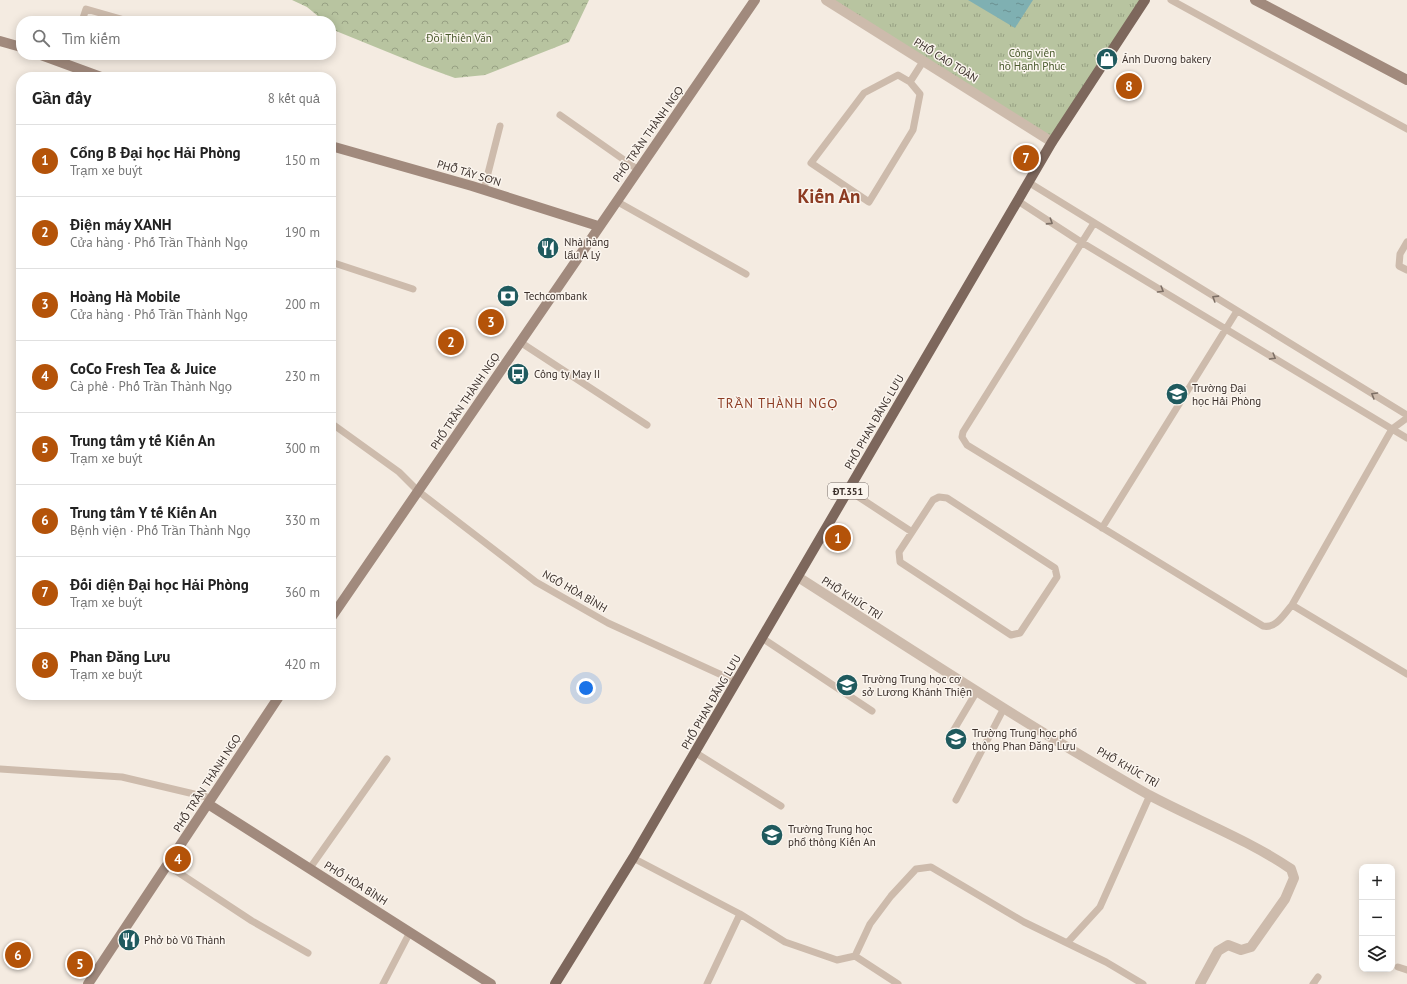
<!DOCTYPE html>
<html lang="vi">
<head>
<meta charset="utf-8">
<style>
  body { margin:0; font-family:"PT Sans",sans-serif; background:#f2f2f2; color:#222 }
  .controls { position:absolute; right:12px; bottom:12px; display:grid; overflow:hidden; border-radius:8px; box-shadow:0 2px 10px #0003 }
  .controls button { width:36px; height:36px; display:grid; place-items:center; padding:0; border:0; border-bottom:1px solid #e0e0e0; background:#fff; color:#222; font:20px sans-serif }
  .you { position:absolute; left:586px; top:688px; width:14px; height:14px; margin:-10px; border:3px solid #fff; border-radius:50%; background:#1a73e8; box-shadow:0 0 0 6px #1a73e833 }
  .badge { display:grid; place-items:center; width:26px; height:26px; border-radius:50%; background:#b45309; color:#fff; font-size:13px; font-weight:700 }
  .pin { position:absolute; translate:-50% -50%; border:2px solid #fff; box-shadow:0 1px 4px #0006 }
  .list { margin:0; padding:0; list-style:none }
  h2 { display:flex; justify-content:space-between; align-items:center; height:52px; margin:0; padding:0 16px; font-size:17px }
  h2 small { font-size:13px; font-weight:400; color:#767676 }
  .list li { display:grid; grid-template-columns:26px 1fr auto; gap:12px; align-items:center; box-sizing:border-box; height:72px; padding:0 16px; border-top:1px solid #e0e0e0 }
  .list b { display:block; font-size:15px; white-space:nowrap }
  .list p { margin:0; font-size:13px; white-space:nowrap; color:#767676 }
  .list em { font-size:13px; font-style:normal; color:#767676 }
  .icon { flex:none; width:22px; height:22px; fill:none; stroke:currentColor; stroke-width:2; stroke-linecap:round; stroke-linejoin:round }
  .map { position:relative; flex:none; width:1407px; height:984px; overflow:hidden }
  .search { position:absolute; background:#fff; box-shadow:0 2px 10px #0003; left:16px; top:16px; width:320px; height:44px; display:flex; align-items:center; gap:10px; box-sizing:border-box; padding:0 14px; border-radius:16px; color:#767676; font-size:15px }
  .panel { position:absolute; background:#fff; box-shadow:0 2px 10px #0003; left:16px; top:72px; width:320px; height:628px; border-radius:16px }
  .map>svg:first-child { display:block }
</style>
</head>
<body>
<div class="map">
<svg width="1407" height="984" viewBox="0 0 1407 984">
  <defs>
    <pattern id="forest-crowns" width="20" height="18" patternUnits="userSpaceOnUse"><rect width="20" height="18" fill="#b8c4a0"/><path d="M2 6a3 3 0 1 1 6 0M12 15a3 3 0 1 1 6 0" fill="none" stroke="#97a083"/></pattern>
    <pattern id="park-tufts" width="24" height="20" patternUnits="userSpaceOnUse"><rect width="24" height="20" fill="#b8c4a0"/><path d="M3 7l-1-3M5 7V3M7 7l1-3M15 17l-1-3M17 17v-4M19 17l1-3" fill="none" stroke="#97a083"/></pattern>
    <pattern id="water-ripples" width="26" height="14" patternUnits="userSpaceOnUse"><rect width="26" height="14" fill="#7fb0b2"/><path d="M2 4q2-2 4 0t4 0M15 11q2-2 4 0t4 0" fill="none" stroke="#699091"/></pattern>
  </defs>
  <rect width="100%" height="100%" fill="#f4ebe1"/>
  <path fill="url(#forest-crowns)" d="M292,0h297l-20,42 -84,33 -30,3 -33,-12 -86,-35 -5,-4v-6h-7l-17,-14z"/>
  <path fill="url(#park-tufts)" d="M826,0h317l-91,142z"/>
  <path fill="url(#water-ripples)" d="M968,0h65l-18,28z"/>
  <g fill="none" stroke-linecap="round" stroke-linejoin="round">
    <path stroke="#cdbbac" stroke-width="7" d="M1171,0l236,129
      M82,21l4,-12 42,12
      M64,64l4,-9
      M898,75l12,7 10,12 -7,36 -44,72 -58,-39 53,-70z
      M910,82l14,-22
      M560,115l77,54
      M1028,182l379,233
      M484,189l16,-63
      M616,201l130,73
      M1018,201l63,41 326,196
      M1094,223l-131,209 -1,5 5,8 296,181c13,3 21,-12 29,-21l100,-176 15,-11
      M1407,242l-7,12 -1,12 8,4
      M331,262l82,27
      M520,342l127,83
      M331,423l68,49 19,19 118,91 72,41 129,59
      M848,490l64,42
      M939,497l8,1 108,70 2,9 -37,56 -9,2 -111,-73 -1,-10 34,-52z
      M1102,528l135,-217
      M1292,605l115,69
      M762,638l110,73
      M949,738l28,-47
      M696,753l85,53
      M0,769l122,8 89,21
      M956,800l48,-92
      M633,858l107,56
      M167,865l85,56 56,32
      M310,868l77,-109
      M1067,943l33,-36 50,-112
      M855,956l43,28
      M1398,967l9,3
      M383,984l27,-52
      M707,984l33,-70 45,28 52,18 18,-4 15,-32 21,-28 25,-27 15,-2 93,55 82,40 37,22
      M1313,984l5,-7"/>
    <path stroke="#cdbbac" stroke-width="10" d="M826,0l226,142
      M798,577c116,74 231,150 351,218 47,25 98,44 142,74l3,9 -9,21 -34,48 -10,3 -13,-5 -10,6 -18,33"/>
    <path stroke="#a18a7d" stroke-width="10" d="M1255,0l152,80
      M0,41l21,6
      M41,55l60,22
      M331,146l141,40 126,40
      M331,618l424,-618
      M208,804l283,180
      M88,984l192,-289"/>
    <path stroke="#7d675c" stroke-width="10" d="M555,984l78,-126 419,-716 93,-142"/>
  </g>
  <defs><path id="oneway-chevron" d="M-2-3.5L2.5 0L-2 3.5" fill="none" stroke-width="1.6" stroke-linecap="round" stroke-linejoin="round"/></defs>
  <g stroke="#7d6f65">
    <use href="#oneway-chevron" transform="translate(1050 222) rotate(33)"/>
    <use href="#oneway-chevron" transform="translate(1161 290) rotate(31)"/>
    <use href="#oneway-chevron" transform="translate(1215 298) rotate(-148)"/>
    <use href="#oneway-chevron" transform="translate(1273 357) rotate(31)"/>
    <use href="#oneway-chevron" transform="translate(1374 395) rotate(-149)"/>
  </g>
  <defs>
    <g id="shop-disc" transform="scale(1.15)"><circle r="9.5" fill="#1f5a5e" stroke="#fbf5ee"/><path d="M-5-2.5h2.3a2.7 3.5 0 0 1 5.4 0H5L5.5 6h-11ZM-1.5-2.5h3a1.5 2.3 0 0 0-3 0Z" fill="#fff"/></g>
    <g id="restaurant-disc" transform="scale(1.15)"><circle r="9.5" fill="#1f5a5e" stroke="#fbf5ee"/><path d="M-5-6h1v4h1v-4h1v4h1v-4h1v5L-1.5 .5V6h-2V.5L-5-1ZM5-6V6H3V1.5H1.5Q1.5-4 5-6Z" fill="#fff"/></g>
    <g id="bank-disc" transform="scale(1.15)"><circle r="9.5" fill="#1f5a5e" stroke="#fbf5ee"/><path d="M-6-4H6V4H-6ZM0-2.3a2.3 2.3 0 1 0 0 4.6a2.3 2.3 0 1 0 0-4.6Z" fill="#fff"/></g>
    <g id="bus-disc" transform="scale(1.15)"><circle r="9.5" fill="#1f5a5e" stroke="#fbf5ee"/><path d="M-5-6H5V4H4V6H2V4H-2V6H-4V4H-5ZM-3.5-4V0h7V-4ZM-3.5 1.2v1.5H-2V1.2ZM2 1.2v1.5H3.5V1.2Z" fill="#fff"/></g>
    <g id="university-disc" transform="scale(1.15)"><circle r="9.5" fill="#1f5a5e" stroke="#fbf5ee"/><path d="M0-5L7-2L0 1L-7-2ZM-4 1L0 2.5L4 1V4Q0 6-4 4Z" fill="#fff"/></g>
    <g id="school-disc" transform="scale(1.15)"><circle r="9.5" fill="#1f5a5e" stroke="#fbf5ee"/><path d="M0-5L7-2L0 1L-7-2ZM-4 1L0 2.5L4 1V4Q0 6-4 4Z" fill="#fff"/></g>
  </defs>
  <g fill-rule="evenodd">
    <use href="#shop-disc" x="1107" y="59"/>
    <use href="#restaurant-disc" x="548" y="248"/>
    <use href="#bank-disc" x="508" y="296"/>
    <use href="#bus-disc" x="518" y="374"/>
    <use href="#university-disc" x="1177" y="394"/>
    <use href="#school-disc" x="847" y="685"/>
    <use href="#school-disc" x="956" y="739"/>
    <use href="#school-disc" x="772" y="835"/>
    <use href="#restaurant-disc" x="129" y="940"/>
  </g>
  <g text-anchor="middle" stroke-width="3" stroke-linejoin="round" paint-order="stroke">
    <rect fill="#fbf5ee" stroke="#756b66" stroke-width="1" x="828" y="483" width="40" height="16" rx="3"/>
    <g font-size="10" font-weight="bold" fill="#3b302b">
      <text x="848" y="495">ĐT.351</text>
    </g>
    <g font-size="11" fill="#4a5a2e" stroke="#fbf5ee">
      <text x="459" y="42">Đồi Thiên Văn</text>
      <text x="1032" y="57">Công viên<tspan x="1032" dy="13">hồ Hạnh Phúc</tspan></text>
    </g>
    <g font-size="11" fill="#3b302b" stroke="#fbf5ee" text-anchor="start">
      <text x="1122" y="63">Ánh Dương bakery</text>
      <text x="564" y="246">Nhà hàng<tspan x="564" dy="13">lẩu A Lý</tspan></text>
      <text x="524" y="300">Techcombank</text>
      <text x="534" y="378">Công ty May II</text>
      <text x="1192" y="392">Trường Đại<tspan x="1192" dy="13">học Hải Phòng</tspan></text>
      <text x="862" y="683">Trường Trung học cơ<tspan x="862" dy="13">sở Lương Khánh Thiện</tspan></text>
      <text x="972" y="737">Trường Trung học phổ<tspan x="972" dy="13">thông Phan Đăng Lưu</tspan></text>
      <text x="788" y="833">Trường Trung học<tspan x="788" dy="13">phổ thông Kiến An</tspan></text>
      <text x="144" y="944">Phở bò Vũ Thành</text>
    </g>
    <g font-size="11" fill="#3b302b" stroke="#fbf5ee">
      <text transform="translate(946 60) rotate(32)" y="4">PHỐ CAO TOÀN</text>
      <text transform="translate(648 134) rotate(-55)" y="4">PHỐ TRẦN THÀNH NGỌ</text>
      <text transform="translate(469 173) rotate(17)" y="4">PHỐ TÂY SƠN</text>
      <text transform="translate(465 401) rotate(-56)" y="4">PHỐ TRẦN THÀNH NGỌ</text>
      <text transform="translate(874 422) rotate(-60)" y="4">PHỐ PHAN ĐĂNG LƯU</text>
      <text transform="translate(575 591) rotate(30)" y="4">NGÕ HÒA BÌNH</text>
      <text transform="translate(852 598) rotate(33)" y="4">PHỐ KHÚC TRÌ</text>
      <text transform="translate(711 702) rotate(-60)" y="4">PHỐ PHAN ĐĂNG LƯU</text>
      <text transform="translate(1128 767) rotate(30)" y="4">PHỐ KHÚC TRÌ</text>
      <text transform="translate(207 783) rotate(-57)" y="4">PHỐ TRẦN THÀNH NGỌ</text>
      <text transform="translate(356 883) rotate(32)" y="4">PHỐ HÒA BÌNH</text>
    </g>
    <g font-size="13" letter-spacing="1" fill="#8c3b22" stroke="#fbf5ee">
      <text x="778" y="408">TRẦN THÀNH NGỌ</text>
    </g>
    <g font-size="19" font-weight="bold" fill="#8c3b22" stroke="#fbf5ee">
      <text x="829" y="203">Kiến An</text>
    </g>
  </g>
</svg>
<div class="controls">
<button>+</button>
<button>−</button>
<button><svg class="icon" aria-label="layers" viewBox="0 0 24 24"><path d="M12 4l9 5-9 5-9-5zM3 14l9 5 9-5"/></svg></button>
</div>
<div class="you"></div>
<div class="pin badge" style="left:838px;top:538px">1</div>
<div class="pin badge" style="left:451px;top:342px">2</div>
<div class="pin badge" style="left:491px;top:322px">3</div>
<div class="pin badge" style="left:178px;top:859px">4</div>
<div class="pin badge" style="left:80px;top:964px">5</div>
<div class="pin badge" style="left:18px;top:955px">6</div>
<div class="pin badge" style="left:1026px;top:158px">7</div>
<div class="pin badge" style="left:1129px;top:86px">8</div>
<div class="search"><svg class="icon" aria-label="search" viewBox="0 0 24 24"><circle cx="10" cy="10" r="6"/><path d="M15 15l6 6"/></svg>Tìm kiếm</div>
<section class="panel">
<h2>Gần đây<small>8 kết quả</small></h2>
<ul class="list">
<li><span class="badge">1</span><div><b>Cổng B Đại học Hải Phòng</b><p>Trạm xe buýt</p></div><em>150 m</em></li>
<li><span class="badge">2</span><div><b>Điện máy XANH</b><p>Cửa hàng · Phố Trần Thành Ngọ</p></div><em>190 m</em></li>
<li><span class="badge">3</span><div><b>Hoàng Hà Mobile</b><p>Cửa hàng · Phố Trần Thành Ngọ</p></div><em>200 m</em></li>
<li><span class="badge">4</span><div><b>CoCo Fresh Tea &amp; Juice</b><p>Cà phê · Phố Trần Thành Ngọ</p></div><em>230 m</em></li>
<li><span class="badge">5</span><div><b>Trung tâm y tế Kiến An</b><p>Trạm xe buýt</p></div><em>300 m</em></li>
<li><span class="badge">6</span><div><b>Trung tâm Y tế Kiến An</b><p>Bệnh viện · Phố Trần Thành Ngọ</p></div><em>330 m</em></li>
<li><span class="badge">7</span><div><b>Đối diện Đại học Hải Phòng</b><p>Trạm xe buýt</p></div><em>360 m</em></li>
<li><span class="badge">8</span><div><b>Phan Đăng Lưu</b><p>Trạm xe buýt</p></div><em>420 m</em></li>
</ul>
</section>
</div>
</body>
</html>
